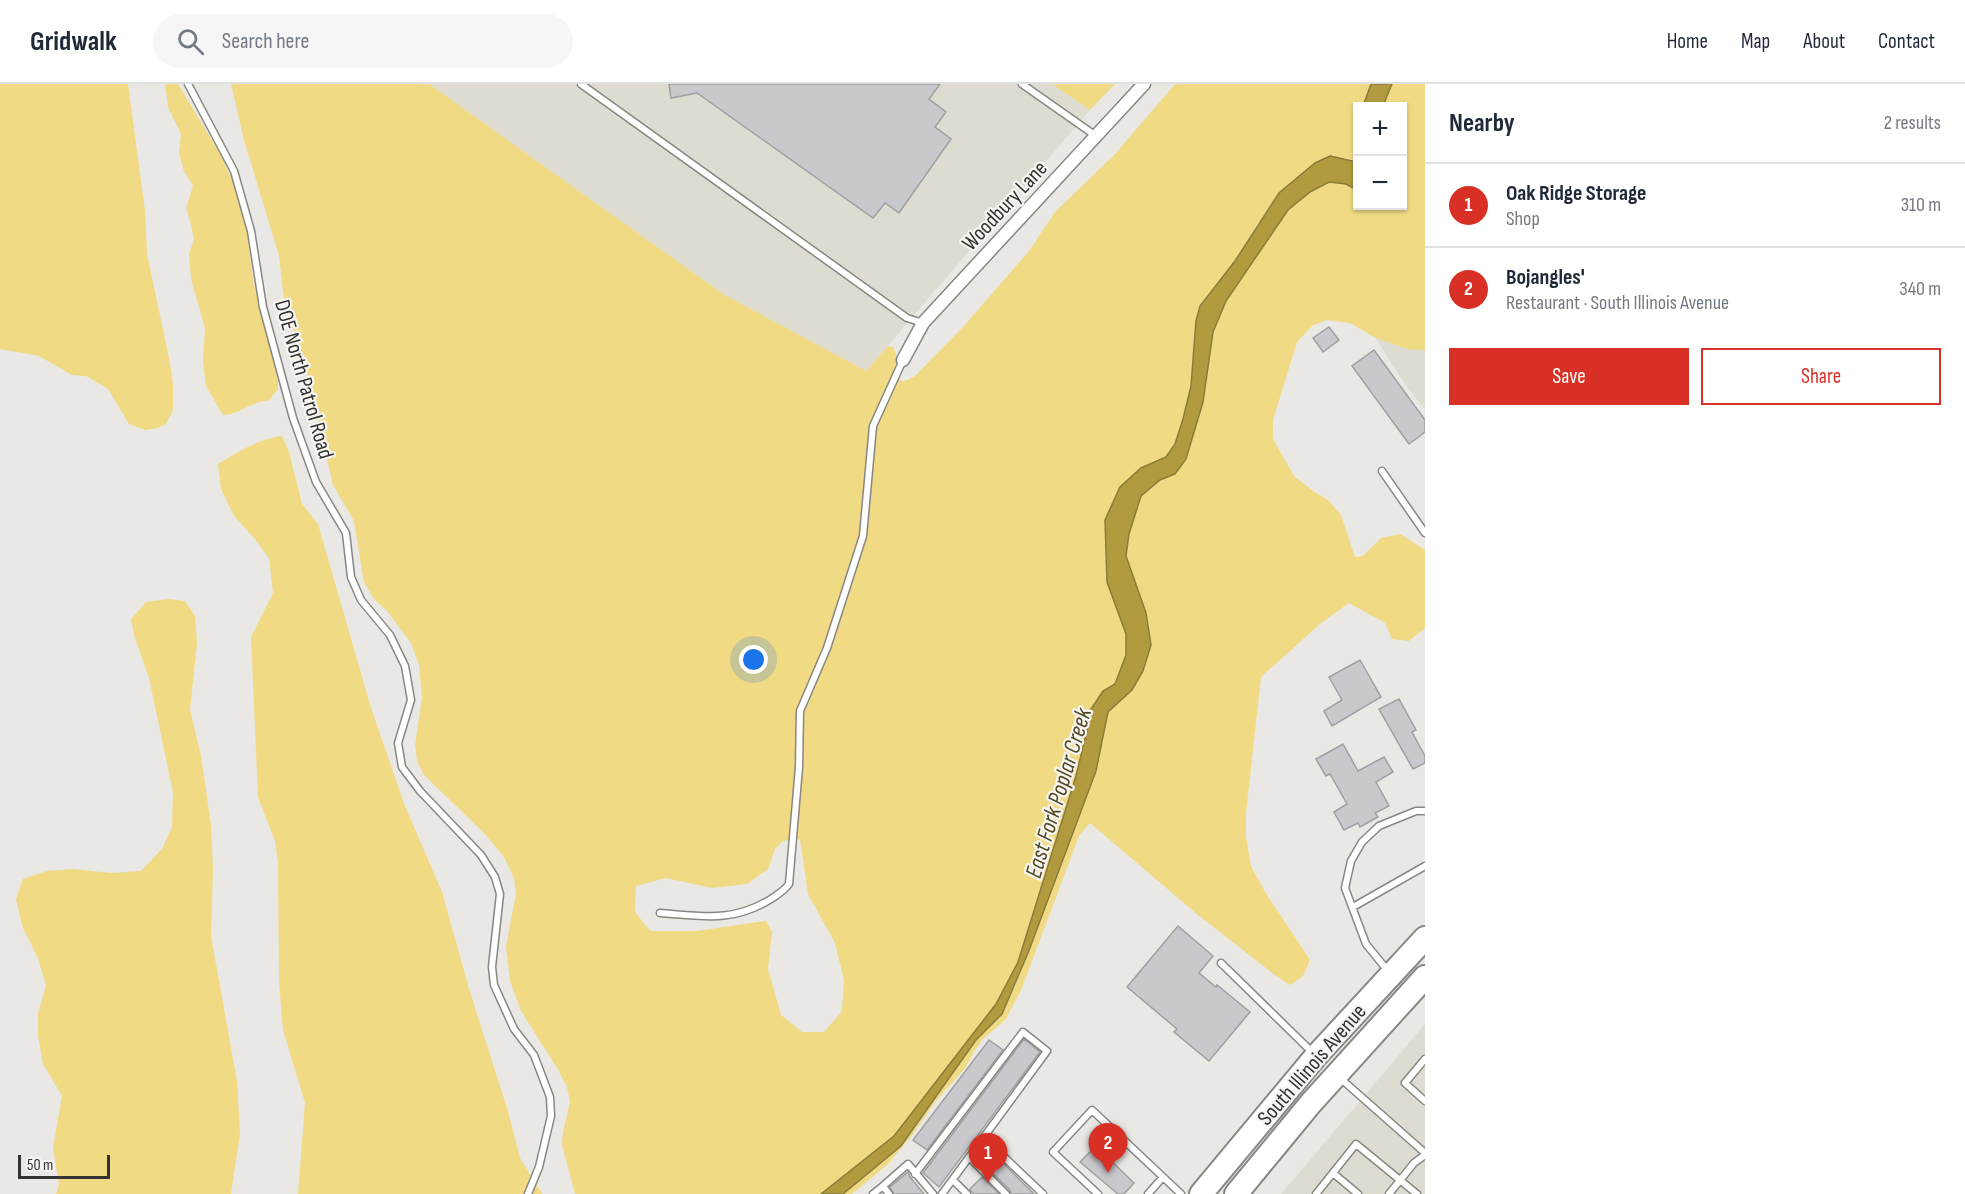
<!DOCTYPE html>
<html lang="en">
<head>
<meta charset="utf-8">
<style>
  body { margin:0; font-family:"Sofia Sans Condensed",sans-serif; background:#f6f6f7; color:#1f2937 }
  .controls { position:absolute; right:18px; top:18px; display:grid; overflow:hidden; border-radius:0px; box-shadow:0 2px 4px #0004 }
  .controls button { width:54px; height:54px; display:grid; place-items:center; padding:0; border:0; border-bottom:2px solid #e0e1e3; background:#fff; color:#1f2937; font:30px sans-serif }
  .scale { position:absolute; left:18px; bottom:15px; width:92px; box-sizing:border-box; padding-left:6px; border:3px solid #333331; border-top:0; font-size:16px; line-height:21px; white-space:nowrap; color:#333331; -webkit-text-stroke:4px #f6f5f2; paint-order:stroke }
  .you { position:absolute; left:754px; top:576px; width:21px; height:21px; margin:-15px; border:4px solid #fff; border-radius:50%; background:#1a73e8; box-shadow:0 0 0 9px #1a73e833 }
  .badge { display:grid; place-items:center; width:39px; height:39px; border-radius:50%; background:#d93025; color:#fff; font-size:20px; font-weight:700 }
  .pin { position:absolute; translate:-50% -50px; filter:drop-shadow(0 2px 3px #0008) }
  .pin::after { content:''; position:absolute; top:32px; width:21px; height:18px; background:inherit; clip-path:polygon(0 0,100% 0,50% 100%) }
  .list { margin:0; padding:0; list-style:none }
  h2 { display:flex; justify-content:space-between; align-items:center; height:78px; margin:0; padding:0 24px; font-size:26px }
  h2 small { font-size:20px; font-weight:400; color:#747a83 }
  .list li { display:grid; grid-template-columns:39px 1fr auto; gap:18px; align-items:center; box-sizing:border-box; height:84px; padding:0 24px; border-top:2px solid #e0e1e3 }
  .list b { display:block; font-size:22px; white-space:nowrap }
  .list p { margin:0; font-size:20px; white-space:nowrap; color:#747a83 }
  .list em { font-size:20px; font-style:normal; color:#747a83 }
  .actions { display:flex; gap:12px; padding:18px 24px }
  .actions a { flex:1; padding:14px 0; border:2px solid #d93025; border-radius:0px; text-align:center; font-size:21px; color:#d93025 }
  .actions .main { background:#d93025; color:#fff }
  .icon { flex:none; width:33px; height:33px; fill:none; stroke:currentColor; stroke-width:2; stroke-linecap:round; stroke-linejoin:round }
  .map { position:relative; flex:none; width:1425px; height:1110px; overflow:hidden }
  header { display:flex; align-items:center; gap:36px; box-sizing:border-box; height:84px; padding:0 30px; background:#fff; border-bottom:2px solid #e0e1e3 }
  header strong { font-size:28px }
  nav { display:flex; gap:33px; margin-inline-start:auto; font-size:21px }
  .search { width:420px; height:54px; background:#f6f6f7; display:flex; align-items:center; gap:15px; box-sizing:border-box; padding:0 21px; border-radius:33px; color:#747a83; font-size:22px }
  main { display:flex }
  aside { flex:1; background:#fff }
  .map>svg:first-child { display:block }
</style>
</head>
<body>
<header>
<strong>Gridwalk</strong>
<div class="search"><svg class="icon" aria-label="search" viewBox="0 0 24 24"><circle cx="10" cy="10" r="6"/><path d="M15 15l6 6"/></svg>Search here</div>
<nav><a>Home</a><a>Map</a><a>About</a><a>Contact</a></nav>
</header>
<main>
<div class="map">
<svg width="1425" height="1110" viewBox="0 0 1425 1110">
  <rect width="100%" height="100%" fill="#e9e8e4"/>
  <path fill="#dedbd0" d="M429,0h623l38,26 -224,261 -143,-77z
    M1376,254l31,11 18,1v60l-25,-33z
    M1425,940v170h-144l74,-87z"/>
  <path fill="#f0da83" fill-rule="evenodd" d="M0,0h128l17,127 2,43 22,104 4,26v26l-7,14 -8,4 -13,2 -16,-6 -21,-35 -22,-13 -14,-1 -33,-19 -39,-7z
    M165,0h13l44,73 10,23 14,43 7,57 25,96v13l-10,12c-17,0 -29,14 -45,14l-17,-29 -3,-24 2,-34 -14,-49 -2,-26 5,-13 -3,-15 -5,-17 7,-22 -9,-15 -5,-19 2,-18 -13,-27z
    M231,0h198l294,210 143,77 22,-25 5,1c5,10 4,16 0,26l10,9 12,-6 48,-49 66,-76 26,-39 60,-58 60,-70h196l-8,22h-5l-1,56 -6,-3 -93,64 -23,38 -35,44 -4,16 -5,65 -8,33 -8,25 -9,13 -25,11 -36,52 1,28 12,62 8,24v21l-11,29 -12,7 -14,21 -1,14 -12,50 -58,186 -22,42 -102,132 -73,58h-246l-13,-49 1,-13 7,-30 -3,-15 -10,-19 -36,-57 -11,-30 -4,-35 10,-52 -2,-16 -10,-21 -20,-24 -61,-59 -6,-14 -2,-14 7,-49 -3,-32 -8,-22 -24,-32 -13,-12 -10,-17 -10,-61 -21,-36 -25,-109 -24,-76 -5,-44 -35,-116zM800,755l8,55 27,49 9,37 -2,31 -18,21h-22l-21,-17 -13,-46 4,-37 -6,-11 -70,10h-46l-15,-19 1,-26 30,-8 46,10 35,-4 21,-15 7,-20 8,-8z
    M1052,0h63l-25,26z
    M1392,0h33v266l-18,-1 -31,-11 -26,-15 -24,-3 -14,6 -15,16 -24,78v19l21,37 19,15 15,9 13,15 14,42 8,-1 18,-18 19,-4 25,16v78l-16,13 -17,-2 -7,-16 -36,-20 -28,20 -60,54 -15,136v24l5,29 14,26 45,68 -7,16 -13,9 -14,-9 -78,-61 -108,-92 -11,13 -58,154 -15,29 -23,20 -8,11 -10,18 -29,33 -23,33 -25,30 -36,30h-9l45,-37 22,-22 66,-95 26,-26 14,-30 80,-213 12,-59 24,-22 2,-108 -8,-26 3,-22 12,-38 19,-16 15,-6 11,-15 17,-57 10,-70 13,-31 62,-91 22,-18 19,-10 17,2 11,6 1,16h44v-100h-17v-5z
    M282,352l7,16 13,52 16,20 53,184 34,98 37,86 28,100 37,116 13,50 22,36h-244l7,-91 -22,-73 -4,-48 -1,-119 -3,-22 -17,-44 -7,-160 22,-44 -4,-35 -15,-20 -20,-22 -13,-27 -3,-25c20,-12 40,-25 64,-28z
    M169,515l16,2 10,15 2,27 -7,67 11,46 10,69 2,44 -2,67 26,145 3,53 -9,60h-175l3,-10 -6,-36 9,-52 -19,-32 -5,-28v-22l8,-29 -9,-29 -14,-28 -7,-29 7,-20 24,-8 26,-2 38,4 30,-2 21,-22 10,-22 1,-35 -24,-114 -14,-40 -4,-19 15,-17z"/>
  <path fill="#b19b3e" stroke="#8b7c3a" stroke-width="1.5" d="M1371,0h21l-7,17v5h-22z
    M1330,72l27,6v28l-11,-6 -17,-2 -19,10 -22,18 -62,91 -13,31 -10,70 -17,57 -11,15 -15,6 -19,16 -12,38 -3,22 20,57 5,32 -8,26 -11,19 -24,22 -12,59 -68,182 -26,61 -26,26 -75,106 -58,48h-22l73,-58 102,-132 22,-42 58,-186 12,-50 1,-14 14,-21 12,-7 11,-29v-21l-19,-52 -2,-62 15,-33 21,-19 25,-11 9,-13 8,-25 8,-33 5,-65 4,-15 35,-45 44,-68 36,-30z"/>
  <path fill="#c9c9cd" stroke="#a0a0a3" stroke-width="1.5" d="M669,0h271l-11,15 17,13 -11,15 16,12 -52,74 -14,-10 -12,15 -176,-125 -26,5z
    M1329,243l10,13 -16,12 -10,-14z
    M1374,266l51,70v12l-16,12 -57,-78z
    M1360,576l21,37 -49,29 -8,-15 18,-11 -13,-23z
    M1399,615l17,31 -4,2 13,24v7l-12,6 -34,-60z
    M1343,660l15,27 26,-14 9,15 -17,10 13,24 -14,7 3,4 -18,10 -2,-4 -14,7 -10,-18 13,-8 -17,-30 -4,2 -10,-17z
    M1178,842l35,30 -14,17 17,14 1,-2 33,27 -41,49 -35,-29 3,-3 -50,-42z
    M1024,955l16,13 -101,135 -16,-14z
    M989,956l14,10 -76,100 -14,-10z
    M1096,1062l38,37 -10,11h-6l-38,-32z
    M995,1072l7,6 32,32h-23l-1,-4 -25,-24z
    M908,1088l2,5 14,17h-30l-4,-7z
    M982,1093l17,17h-25l-3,-3 -1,-2z"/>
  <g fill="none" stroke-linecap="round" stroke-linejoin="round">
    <g stroke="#878783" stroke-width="9">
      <path id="lane" d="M188,0l46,87 17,60 12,76 30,111 23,64 30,51 5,44 10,23 29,35 15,31 6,34 -13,43 4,24 18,24 61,64 14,22 5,17 -8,73 2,18 20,44 20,26 16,42 1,19 -12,51 -11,27
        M581,0l326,234 16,5
        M1022,0l74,52
        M1382,387l43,62
        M1353,823l72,-41
        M660,829c42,3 72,10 111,-14 7,-5 13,-8 18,-15l10,-117 1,-56 27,-63 36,-112 10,-110 30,-66
        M1221,879l92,90
        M1388,887l-22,-27 -21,-56 6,-27 11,-19 17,-16 37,-15h9
        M1425,975l-20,24 20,18
        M1340,994l85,75
        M983,1053l60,57
        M969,1073l37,37
        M1333,1089l25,21
        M915,1090l108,-142 24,19 -105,143
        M953,1096l14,14
        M873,1110l10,-8
        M889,1110l-6,-8 25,-22 25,30
        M1098,1110l-45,-42 39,-42 89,84
        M1148,1110l15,-17
        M1316,1110l40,-50 61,50
        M1389,1110l25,-31 11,-8"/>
    </g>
    <g stroke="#878783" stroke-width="15">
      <path id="street" d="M903,276l20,-37 221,-239"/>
    </g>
    <g stroke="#878783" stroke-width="26">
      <path id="highway" d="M1201,1110l115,-138 109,-118
        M1236,1110l75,-91 114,-126"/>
    </g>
    <use href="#lane" stroke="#fff" stroke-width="6"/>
    <use href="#street" stroke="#fff" stroke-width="12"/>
    <use href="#highway" stroke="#fff" stroke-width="22"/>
  </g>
  <g text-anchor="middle" stroke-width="4.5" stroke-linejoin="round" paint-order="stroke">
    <g font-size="22" fill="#333331" stroke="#f6f5f2">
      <text transform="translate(1004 121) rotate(-47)" y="8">Woodbury Lane</text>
      <text transform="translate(305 295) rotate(74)" y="8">DOE North Patrol Road</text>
      <text transform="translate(1311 980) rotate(-49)" y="8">South Illinois Avenue</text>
    </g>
    <g font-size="24" font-style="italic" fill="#544b24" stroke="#f6f5f2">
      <text transform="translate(1058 709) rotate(-73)" y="8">East Fork Poplar Creek</text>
    </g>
  </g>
</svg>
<div class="controls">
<button>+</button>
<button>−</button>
</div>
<div class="scale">50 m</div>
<div class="you"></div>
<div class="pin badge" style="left:988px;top:1099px">1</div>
<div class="pin badge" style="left:1108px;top:1089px">2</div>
</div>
<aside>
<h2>Nearby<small>2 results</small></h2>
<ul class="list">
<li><span class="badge">1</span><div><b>Oak Ridge Storage</b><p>Shop</p></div><em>310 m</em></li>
<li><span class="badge">2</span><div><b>Bojangles'</b><p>Restaurant · South Illinois Avenue</p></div><em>340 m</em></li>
</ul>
<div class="actions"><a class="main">Save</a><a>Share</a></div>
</aside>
</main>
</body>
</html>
